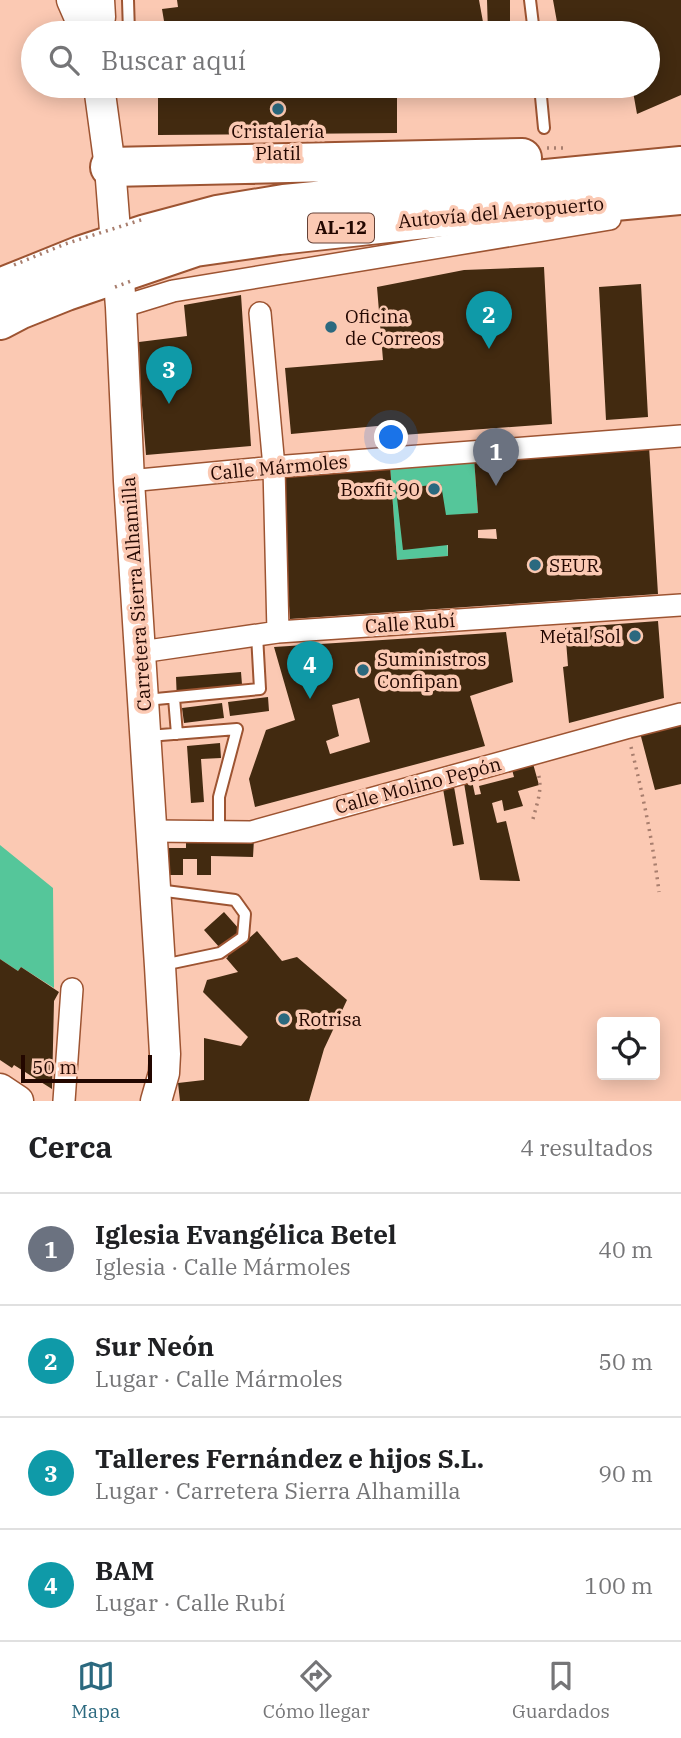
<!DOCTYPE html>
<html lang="es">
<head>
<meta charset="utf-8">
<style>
  body { margin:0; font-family:"IBM Plex Serif",serif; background:#f6f6f6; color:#202124 }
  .controls { position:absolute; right:21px; bottom:21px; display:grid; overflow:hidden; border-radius:7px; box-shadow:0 4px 18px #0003 }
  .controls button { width:63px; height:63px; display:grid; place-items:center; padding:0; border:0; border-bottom:2px solid #e0e0e0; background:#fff; color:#202124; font:35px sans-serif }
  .scale { position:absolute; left:21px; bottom:18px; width:131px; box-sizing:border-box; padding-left:7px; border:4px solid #230700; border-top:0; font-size:19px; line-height:24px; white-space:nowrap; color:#230700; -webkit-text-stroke:5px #fbc9b3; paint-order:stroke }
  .you { position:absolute; left:392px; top:438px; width:24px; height:24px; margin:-18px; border:5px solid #fff; border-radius:50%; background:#1a73e8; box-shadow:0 0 0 10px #1a73e833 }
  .badge { display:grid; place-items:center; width:46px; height:46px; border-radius:50%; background:#2b697f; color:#fff; font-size:23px; font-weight:700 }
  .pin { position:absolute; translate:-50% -58px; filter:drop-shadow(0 2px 4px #0008) }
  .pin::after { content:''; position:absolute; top:37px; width:24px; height:21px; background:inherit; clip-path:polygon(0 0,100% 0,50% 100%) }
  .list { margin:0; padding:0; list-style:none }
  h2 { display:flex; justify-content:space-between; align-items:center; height:91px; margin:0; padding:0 28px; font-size:30px }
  h2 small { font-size:23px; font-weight:400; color:#757577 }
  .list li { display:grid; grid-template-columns:46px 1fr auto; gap:21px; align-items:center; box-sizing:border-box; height:112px; padding:0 28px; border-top:2px solid #e0e0e0 }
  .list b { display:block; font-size:26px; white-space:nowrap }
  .list p { margin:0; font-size:23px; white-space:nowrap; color:#757577 }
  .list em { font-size:23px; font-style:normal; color:#757577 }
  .icon { flex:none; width:38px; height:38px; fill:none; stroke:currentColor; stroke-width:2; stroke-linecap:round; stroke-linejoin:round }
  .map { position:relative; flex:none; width:681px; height:1101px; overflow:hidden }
  .search { position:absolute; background:#fff; box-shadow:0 4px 18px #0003; left:21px; right:21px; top:21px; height:77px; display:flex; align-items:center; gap:18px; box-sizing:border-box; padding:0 24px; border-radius:38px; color:#757577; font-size:26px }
  .sheet { height:539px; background:#fff }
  nav { display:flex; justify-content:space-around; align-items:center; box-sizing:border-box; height:98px; border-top:2px solid #e0e0e0; background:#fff; font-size:19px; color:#757577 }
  nav a { display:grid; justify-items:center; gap:4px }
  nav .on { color:#2b697f }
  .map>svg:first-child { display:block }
</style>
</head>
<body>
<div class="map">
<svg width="681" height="1101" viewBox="0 0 681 1101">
  <rect width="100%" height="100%" fill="#fbc9b3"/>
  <path fill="#55c69a" d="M474,458l4,55 -32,3 2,40 -51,4 -7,-95z
    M0,845l53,43 1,100 -33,-21 -3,4 -18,-12z"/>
  <path fill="#422a10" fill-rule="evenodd" d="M177,0h302l4,22 -78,11h-85l-1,-9 -60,9h-93l-4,-24 16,-2z
    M487,0h23v33h-22z
    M553,0h128v95l-44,19 -5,-28h16v-53h-89z
    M158,86h239v47l-239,2z
    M544,267l8,157 -163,12 -1,-11 -97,9 -6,-66 98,-8 -6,-73 87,-17z
    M641,284l7,133 -42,3 -7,-133z
    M241,295l10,151 -105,9 -6,-74 -1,-39 48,-6 -3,-31z
    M649,446l9,148 -368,25 -11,-146 111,-8 7,95 51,-4v-11l-45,5 -7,-61 45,-5 5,31 32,-2 -4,-55zM496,529l1,10 -19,-1v-8z
    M658,621l6,77 -95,25 -6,-56 5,-1 -3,-38z
    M506,632l7,50 -43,14 15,50 -230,61 -6,-28 17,-49 29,-10 -21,-73zM359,698l11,44 -40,12 -4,-13 13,-5 -7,-31z
    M241,672l2,25 -66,5 -1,-25z
    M268,697l1,14 -39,5 -2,-14z
    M222,703l2,15 -40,5 -2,-15z
    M681,719v65l-26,6 -16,-61z
    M220,743l1,15 -20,1 3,43 -13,1 -4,-57z
    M532,760l7,25 -21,6 5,15 -19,5 -2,-11 -10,3 5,20 9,-2 14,60 -40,-1 -17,-103 8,-1 4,19 6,-1 -2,-8 35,-9 -3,-11z
    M453,781l11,63 -11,2 -11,-63z
    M186,837l68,2 -1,18 -42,-1v19h-14v-16h-14v16h-19v-27h22z
    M224,912l24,27 9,-8 25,30 15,-4 50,43 -23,49 -15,52h-129l-2,-18 26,-3v-42l37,8 7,-9 -45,-45 4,-12 31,-8 -12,-14 2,-1 -24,-27z
    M0,959l18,12 3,-4 38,25 -5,9 -2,88 -38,-24 -2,3 -12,-8z"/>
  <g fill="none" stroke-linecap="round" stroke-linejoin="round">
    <g stroke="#9d5432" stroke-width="14">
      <path id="lane" d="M128,0l1,33
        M530,0l4,33
        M540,86l4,42
        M174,698l3,36
        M146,700l114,-11 -3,-54
        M148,736l89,-7 -18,68v34
        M158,890l77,10 10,14 -2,23 -23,16 -57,12"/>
    </g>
    <g stroke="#9d5432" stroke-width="24">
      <path id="street" d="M121,307l52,-16 437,-72
        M260,313l14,154 4,165
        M129,481l145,-14 407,-31
        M141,652l137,-20 403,-27
        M151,831l100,1 375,-104 55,-14
        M64,1101l8,-112"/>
    </g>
    <g stroke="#9d5432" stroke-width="33">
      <path id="secondary" d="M72,0l7,16 11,17
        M94,33l6,-16 -1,-17
        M99,86l11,81 11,140 8,174 31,485 5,88 -1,19 -8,28
        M0,1089l18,12"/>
    </g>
    <g stroke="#9d5432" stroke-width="42">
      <path id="highway" d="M110,167l412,-9
        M0,288l82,-33 64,-21 71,-19 67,-11 397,-38
        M0,320l21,-11 45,-18 129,-44 84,-12 154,-17 248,-23"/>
    </g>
    <path stroke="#a87e6e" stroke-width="3.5" stroke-dasharray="2 5" stroke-linecap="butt" d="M547,148h17
      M631,747c12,48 22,96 28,145
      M533,819c4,-16 10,-30 5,-46"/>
    <use href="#lane" stroke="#fff" stroke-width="10"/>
    <use href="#street" stroke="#fff" stroke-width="21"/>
    <use href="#secondary" stroke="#fff" stroke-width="30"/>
    <use href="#highway" stroke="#fff" stroke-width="38"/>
    <path stroke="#a87e6e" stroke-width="3.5" stroke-dasharray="2 5" stroke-linecap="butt" d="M14,265l51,-21 79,-25
      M115,287l16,-6"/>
  </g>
  <g fill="#2b697f" stroke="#fbc9b3" stroke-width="2.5">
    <circle cx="278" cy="109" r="7"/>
    <circle cx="331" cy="327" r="7"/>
    <circle cx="434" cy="489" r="7"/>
    <circle cx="535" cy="565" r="7"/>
    <circle cx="635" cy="636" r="7"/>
    <circle cx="363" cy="670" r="7"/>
    <circle cx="284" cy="1019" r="7"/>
  </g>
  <g text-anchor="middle" stroke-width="7" stroke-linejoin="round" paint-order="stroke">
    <rect fill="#fbc9b3" stroke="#644136" stroke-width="2" x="308" y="213.5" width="66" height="29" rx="5"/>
    <g font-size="18" font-weight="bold" fill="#230700">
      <text x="341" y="234">AL-12</text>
    </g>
    <g font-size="19" fill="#230700" stroke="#fbc9b3" text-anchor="start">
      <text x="278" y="138" text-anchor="middle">Cristalería<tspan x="278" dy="22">Platil</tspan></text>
      <text x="345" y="323">Oficina<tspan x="345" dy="22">de Correos</tspan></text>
      <text x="420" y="496" text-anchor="end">Boxfit 90</text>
      <text x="549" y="572">SEUR</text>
      <text x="621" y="643" text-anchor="end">Metal Sol</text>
      <text x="377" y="666">Suministros<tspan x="377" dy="22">Confipan</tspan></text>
      <text x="298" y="1026">Rotrisa</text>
    </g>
    <g font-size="19" fill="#230700" stroke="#fbc9b3">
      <text transform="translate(501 212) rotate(-5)" y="7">Autovía del Aeropuerto</text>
      <text transform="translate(279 467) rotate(-5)" y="7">Calle Mármoles</text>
      <text transform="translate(136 594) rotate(-94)" y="7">Carretera Sierra Alhamilla</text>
      <text transform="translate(410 623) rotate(-4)" y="7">Calle Rubí</text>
      <text transform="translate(418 785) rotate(-15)" y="7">Calle Molino Pepón</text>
    </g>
  </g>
</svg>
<div class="controls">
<button><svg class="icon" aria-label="locate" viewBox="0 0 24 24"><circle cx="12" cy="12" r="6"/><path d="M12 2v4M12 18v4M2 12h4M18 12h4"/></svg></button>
</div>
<div class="scale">50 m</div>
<div class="you"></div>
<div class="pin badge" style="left:496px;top:486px;background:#6b7280">1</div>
<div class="pin badge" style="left:489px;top:349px;background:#0f9aa8">2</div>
<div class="pin badge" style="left:169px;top:404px;background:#0f9aa8">3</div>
<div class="pin badge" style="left:310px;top:699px;background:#0f9aa8">4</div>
<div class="search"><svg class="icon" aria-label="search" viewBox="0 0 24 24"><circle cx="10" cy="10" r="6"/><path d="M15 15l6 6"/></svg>Buscar aquí</div>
</div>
<section class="sheet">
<h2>Cerca<small>4 resultados</small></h2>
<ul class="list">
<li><span class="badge" style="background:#6b7280">1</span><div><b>Iglesia Evangélica Betel</b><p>Iglesia · Calle Mármoles</p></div><em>40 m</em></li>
<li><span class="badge" style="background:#0f9aa8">2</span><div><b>Sur Neón</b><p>Lugar · Calle Mármoles</p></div><em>50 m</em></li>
<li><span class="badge" style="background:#0f9aa8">3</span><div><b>Talleres Fernández e hijos S.L.</b><p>Lugar · Carretera Sierra Alhamilla</p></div><em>90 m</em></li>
<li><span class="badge" style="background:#0f9aa8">4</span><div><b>BAM</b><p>Lugar · Calle Rubí</p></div><em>100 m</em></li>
</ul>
</section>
<nav>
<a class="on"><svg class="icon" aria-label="map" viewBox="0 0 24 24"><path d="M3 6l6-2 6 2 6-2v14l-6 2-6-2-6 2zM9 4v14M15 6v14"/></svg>Mapa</a>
<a><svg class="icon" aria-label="directions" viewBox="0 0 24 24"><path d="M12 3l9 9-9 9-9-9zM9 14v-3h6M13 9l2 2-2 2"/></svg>Cómo llegar</a>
<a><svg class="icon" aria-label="saved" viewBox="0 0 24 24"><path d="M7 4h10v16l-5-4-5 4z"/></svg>Guardados</a>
</nav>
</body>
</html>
